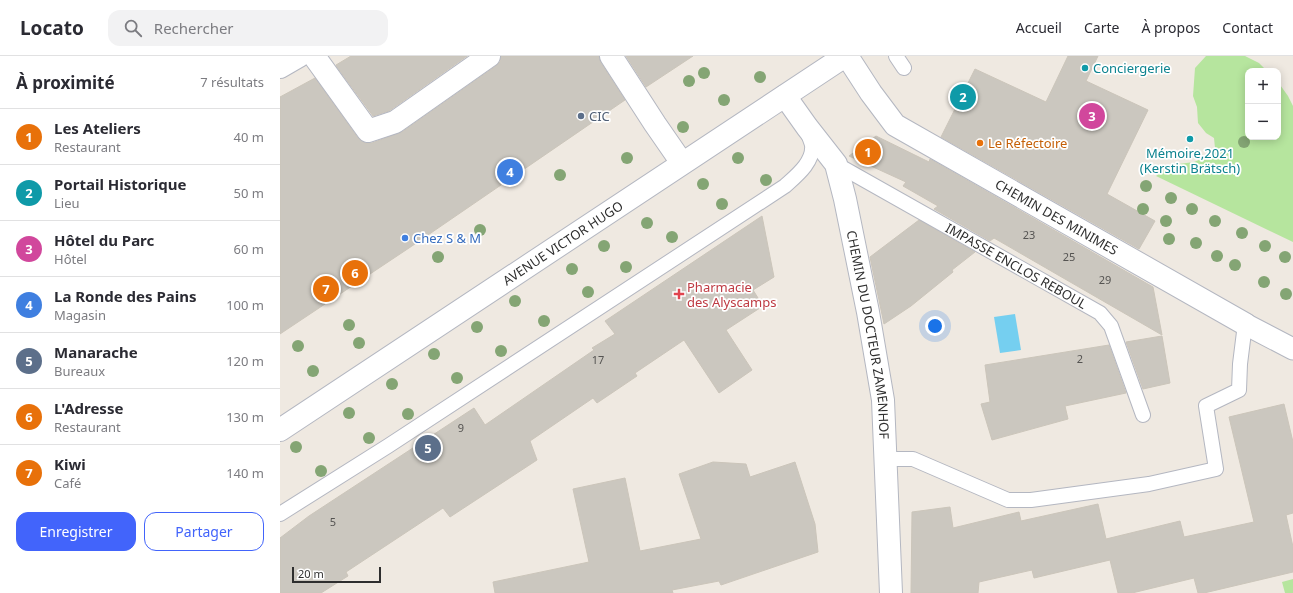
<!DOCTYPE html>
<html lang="fr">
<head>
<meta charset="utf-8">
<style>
  body { margin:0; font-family:"Noto Sans",sans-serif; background:#f2f2f3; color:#2b2b33 }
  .controls { position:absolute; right:12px; top:12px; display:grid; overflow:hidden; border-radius:8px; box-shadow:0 2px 10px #0003 }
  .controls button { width:36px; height:36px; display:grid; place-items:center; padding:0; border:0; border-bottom:1px solid #e1e1e2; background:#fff; color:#2b2b33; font:20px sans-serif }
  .scale { position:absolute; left:12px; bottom:10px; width:89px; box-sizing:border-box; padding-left:4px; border:2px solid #2e2e2e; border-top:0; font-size:11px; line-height:14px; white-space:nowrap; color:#2e2e2e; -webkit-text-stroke:3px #fff; paint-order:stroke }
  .you { position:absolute; left:655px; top:270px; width:14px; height:14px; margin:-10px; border:3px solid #fff; border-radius:50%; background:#1a73e8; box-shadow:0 0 0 6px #1a73e833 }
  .badge { display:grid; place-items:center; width:26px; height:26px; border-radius:50%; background:#4264fb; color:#fff; font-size:13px; font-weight:700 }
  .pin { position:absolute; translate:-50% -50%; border:2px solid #fff; box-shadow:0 1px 4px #0006 }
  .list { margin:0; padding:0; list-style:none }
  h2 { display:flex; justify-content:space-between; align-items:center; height:52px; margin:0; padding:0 16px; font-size:17px }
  h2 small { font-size:13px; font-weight:400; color:#7c7c81 }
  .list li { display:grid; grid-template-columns:26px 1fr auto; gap:12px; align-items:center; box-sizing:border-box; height:56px; padding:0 16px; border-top:1px solid #e1e1e2 }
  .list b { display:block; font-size:15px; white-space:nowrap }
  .list p { margin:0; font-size:13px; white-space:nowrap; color:#7c7c81 }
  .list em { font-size:13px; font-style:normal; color:#7c7c81 }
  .actions { display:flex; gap:8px; padding:12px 16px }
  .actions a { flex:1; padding:9px 0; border:1px solid #4264fb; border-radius:12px; text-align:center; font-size:14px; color:#4264fb }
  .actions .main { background:#4264fb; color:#fff }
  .icon { flex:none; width:22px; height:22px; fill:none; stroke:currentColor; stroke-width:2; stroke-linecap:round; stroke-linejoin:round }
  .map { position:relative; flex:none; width:1013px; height:537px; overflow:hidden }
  header { display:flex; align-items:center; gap:24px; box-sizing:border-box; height:56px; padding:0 20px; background:#fff; border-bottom:1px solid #e1e1e2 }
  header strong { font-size:19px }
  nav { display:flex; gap:22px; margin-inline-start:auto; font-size:14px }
  .search { width:280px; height:36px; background:#f2f2f3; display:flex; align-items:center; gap:10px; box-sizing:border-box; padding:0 14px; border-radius:12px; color:#7c7c81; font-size:15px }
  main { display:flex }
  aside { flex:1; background:#fff }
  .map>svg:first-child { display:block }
</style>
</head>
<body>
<header>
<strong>Locato</strong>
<div class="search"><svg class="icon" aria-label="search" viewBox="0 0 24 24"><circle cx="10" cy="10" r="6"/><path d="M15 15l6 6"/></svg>Rechercher</div>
<nav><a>Accueil</a><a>Carte</a><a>À propos</a><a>Contact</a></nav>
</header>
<main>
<aside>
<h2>À proximité<small>7 résultats</small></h2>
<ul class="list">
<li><span class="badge" style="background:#e8710a">1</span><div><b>Les Ateliers</b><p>Restaurant</p></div><em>40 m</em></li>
<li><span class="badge" style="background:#0f9aa8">2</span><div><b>Portail Historique</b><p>Lieu</p></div><em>50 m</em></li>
<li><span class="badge" style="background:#d1479c">3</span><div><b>Hôtel du Parc</b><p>Hôtel</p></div><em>60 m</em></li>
<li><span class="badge" style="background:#3f7fe0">4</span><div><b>La Ronde des Pains</b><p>Magasin</p></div><em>100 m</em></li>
<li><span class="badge" style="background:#5c6f8a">5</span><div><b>Manarache</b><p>Bureaux</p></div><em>120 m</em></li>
<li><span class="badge" style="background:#e8710a">6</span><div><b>L'Adresse</b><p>Restaurant</p></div><em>130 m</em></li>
<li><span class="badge" style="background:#e8710a">7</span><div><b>Kiwi</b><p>Café</p></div><em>140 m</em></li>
</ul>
<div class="actions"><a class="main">Enregistrer</a><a>Partager</a></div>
</aside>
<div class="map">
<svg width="1013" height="537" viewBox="0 0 1013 537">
  <rect width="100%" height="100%" fill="#efe9e1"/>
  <path fill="#b6e59e" d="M926,0h39l14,7 8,8h-19v66h30v-55l10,14 5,10v136l-137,-66 15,-11 23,-3 17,-7 4,-7 -1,-10 -8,-5 -8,-10 -1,-16 -4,-11 2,-28z
    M1013,523v14h-8l-3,-11z"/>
  <path fill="#75cff0" d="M735,258l6,36 -21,3 -6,-36z"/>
  <path fill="#cbc7bf" stroke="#cbc5ba" d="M71,0h116l-78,55 -16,5 -36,-49 -1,-2z
    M221,0h98l2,7 24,37 -216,148 -129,86v-237l35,-19 43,60 7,5h7l30,-11 94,-66 4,-4z
    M346,0h67l-47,31z
    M788,0h30l-12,25 62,29 -41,84 48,27 -16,28 -198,-112 34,-68 71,33z
    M596,80l53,26 1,-3 223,128 9,48 -168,-97 -4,3 -56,-32 4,-3 -35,-20 3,-4 -57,-26z
    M482,160l12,61 -21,13 10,16 -37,24 26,40 -33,23 -35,-53 -49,33 2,3 -40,27 -4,-5 -63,43 7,19 -87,57 -7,-9 -97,64 2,4 -27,17h-41v-55l29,-22 165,-108 11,17 109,-75 -2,-2 23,-14 -10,-13z
    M639,164l56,32 -23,18 1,2 -42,34 -27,18 -14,-67z
    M882,280l8,47 -27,6 -17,-47z
    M829,289l17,48 -61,13 3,13 -76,21 -11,-36 9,-2 -5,-37z
    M1004,348l9,38v71l-7,2 7,32v25l-89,21h-6l-4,-15 -62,15h-14l-8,-33 -76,18 -2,-8 -53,12 -1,11h-67l1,-81 38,-5 3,21 66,-16 2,9 77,-17 8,35 74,-18 4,16 70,-15 -25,-105z
    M433,406l33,2 4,13 45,-15 20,62 3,28 -97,33 -2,-4 -47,9 1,3h-178l-2,-11 96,-20 -16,-73 52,-11 15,73 61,-12 -22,-65z"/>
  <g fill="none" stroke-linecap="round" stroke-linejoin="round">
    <g stroke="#b4b7c1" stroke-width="16">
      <g id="service">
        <path d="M616,0l8,12"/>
        <path id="s1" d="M556,108l264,149 11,13 32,89"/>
        <path d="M605,403h28l95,41h23l118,-16 67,-15 -10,-63 33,-16 1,-26 5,-40"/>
        <path d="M0,458l108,-68 397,-260c11,-10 29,-24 27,-41 -1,-4 -3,-8 -4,-12"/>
      </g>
    </g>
    <g stroke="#b4b7c1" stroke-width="23">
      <path id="pedestrian" d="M965,268l48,25"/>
    </g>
    <g stroke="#b4b7c1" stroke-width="24">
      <g id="minor">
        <path d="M34,0l54,75 27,-9 94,-66"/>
        <path d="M331,0l44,68 27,39"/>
        <path id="s2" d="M567,0l24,37 24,32 350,199"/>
        <path d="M0,11l19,-11"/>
        <path id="s3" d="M505,40l22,31 29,37 9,35 23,113 15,88 8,193"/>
      </g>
    </g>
    <g stroke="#b4b7c1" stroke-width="24">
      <g id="secondary">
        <path id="s4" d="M0,374l565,-374"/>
      </g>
    </g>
    <use href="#service" stroke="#fff" stroke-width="14"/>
    <use href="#pedestrian" stroke="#fff" stroke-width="21"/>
    <use href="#minor" stroke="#fff" stroke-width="22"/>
    <use href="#secondary" stroke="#fff" stroke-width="22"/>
  </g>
  <g fill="#84a574">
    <circle cx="424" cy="17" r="6"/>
    <circle cx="480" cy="21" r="6"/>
    <circle cx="409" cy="25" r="6"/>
    <circle cx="444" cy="44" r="6"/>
    <circle cx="403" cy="71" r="6"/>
    <circle cx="964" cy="86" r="6"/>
    <circle cx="347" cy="102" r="6"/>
    <circle cx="458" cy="102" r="6"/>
    <circle cx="280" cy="119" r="6"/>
    <circle cx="486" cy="124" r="6"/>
    <circle cx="423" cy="128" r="6"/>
    <circle cx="866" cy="130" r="6"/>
    <circle cx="891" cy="142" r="6"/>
    <circle cx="442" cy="148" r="6"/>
    <circle cx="863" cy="153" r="6"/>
    <circle cx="912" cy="153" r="6"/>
    <circle cx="886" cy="165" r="6"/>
    <circle cx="935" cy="165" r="6"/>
    <circle cx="367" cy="167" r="6"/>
    <circle cx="200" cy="174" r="6"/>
    <circle cx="962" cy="177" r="6"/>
    <circle cx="392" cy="181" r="6"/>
    <circle cx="889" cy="183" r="6"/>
    <circle cx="916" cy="187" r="6"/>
    <circle cx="324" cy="190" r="6"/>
    <circle cx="985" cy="190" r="6"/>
    <circle cx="937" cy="200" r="6"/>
    <circle cx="158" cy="201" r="6"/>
    <circle cx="1005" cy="201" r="6"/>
    <circle cx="955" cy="209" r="6"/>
    <circle cx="346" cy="211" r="6"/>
    <circle cx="292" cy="213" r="6"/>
    <circle cx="984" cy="226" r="6"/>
    <circle cx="308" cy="236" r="6"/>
    <circle cx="1006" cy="238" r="6"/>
    <circle cx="235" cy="245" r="6"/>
    <circle cx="264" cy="265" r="6"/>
    <circle cx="69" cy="269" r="6"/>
    <circle cx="197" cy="271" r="6"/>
    <circle cx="79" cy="287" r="6"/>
    <circle cx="18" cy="290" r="6"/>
    <circle cx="221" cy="295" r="6"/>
    <circle cx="154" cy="298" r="6"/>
    <circle cx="33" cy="315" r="6"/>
    <circle cx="177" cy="322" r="6"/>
    <circle cx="112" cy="328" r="6"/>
    <circle cx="69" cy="357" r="6"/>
    <circle cx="128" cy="358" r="6"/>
    <circle cx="89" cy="382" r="6"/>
    <circle cx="16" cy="391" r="6"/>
    <circle cx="41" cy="415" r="6"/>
  </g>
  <g fill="#0f9aa8" stroke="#fff" stroke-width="1.5">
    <circle cx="805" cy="12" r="4"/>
    <circle cx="910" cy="83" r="4"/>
  </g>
  <circle fill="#5c6f8a" stroke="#fff" stroke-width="1.5" cx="301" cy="60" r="4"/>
  <circle fill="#e8710a" stroke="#fff" stroke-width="1.5" cx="700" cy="87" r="4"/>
  <circle fill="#3f7fe0" stroke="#fff" stroke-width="1.5" cx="125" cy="182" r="4"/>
  <path fill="#e0444e" stroke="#fff" stroke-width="1.5" d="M397 232h4v4h4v4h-4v4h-4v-4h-4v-4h4z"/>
  <g text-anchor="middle" stroke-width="3.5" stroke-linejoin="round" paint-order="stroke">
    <g font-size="11" fill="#555452">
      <text x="749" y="183">23</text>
      <text x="789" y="205">25</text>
      <text x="825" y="228">29</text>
      <text x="800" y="307">2</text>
      <text x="318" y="308">17</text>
      <text x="181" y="376">9</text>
      <text x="53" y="470">5</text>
    </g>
    <g font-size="13" fill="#0d838f" stroke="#fff" text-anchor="start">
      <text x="813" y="17">Conciergerie</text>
      <text x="910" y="102" text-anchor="middle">Mémoire,2021<tspan x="910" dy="15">(Kerstin Brätsch)</tspan></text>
    </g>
    <g font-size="13" fill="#4e5e75" stroke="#fff" text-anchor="start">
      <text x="309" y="65">CIC</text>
    </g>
    <g font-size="13" fill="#c56008" stroke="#fff" text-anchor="start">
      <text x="708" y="92">Le Réfectoire</text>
    </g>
    <g font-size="13" fill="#2e2e2e" stroke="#fff">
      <text dy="5" stroke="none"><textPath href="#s2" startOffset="270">CHEMIN DES MINIMES</textPath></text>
      <text dy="5" stroke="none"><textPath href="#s4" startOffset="339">AVENUE VICTOR HUGO</textPath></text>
      <text dy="5" stroke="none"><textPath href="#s1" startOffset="207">IMPASSE ENCLOS REBOUL</textPath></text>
      <text dy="5" stroke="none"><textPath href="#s3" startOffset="259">CHEMIN DU DOCTEUR ZAMENHOF</textPath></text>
    </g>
    <g font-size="13" fill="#366cbe" stroke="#fff" text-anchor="start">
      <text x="133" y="187">Chez S &amp; M</text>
    </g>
    <g font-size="13" fill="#be3a42" stroke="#fff" text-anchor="start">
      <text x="407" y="236">Pharmacie<tspan x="407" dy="15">des Alyscamps</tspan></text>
    </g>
  </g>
</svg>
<div class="controls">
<button>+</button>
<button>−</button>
</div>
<div class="scale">20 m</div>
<div class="you"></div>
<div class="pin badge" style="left:588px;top:96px;background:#e8710a">1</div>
<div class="pin badge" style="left:683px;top:41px;background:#0f9aa8">2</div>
<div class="pin badge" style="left:812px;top:60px;background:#d1479c">3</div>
<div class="pin badge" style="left:230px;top:116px;background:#3f7fe0">4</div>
<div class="pin badge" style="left:148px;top:392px;background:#5c6f8a">5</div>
<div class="pin badge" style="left:75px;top:217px;background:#e8710a">6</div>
<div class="pin badge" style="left:46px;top:233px;background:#e8710a">7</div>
</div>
</main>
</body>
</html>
